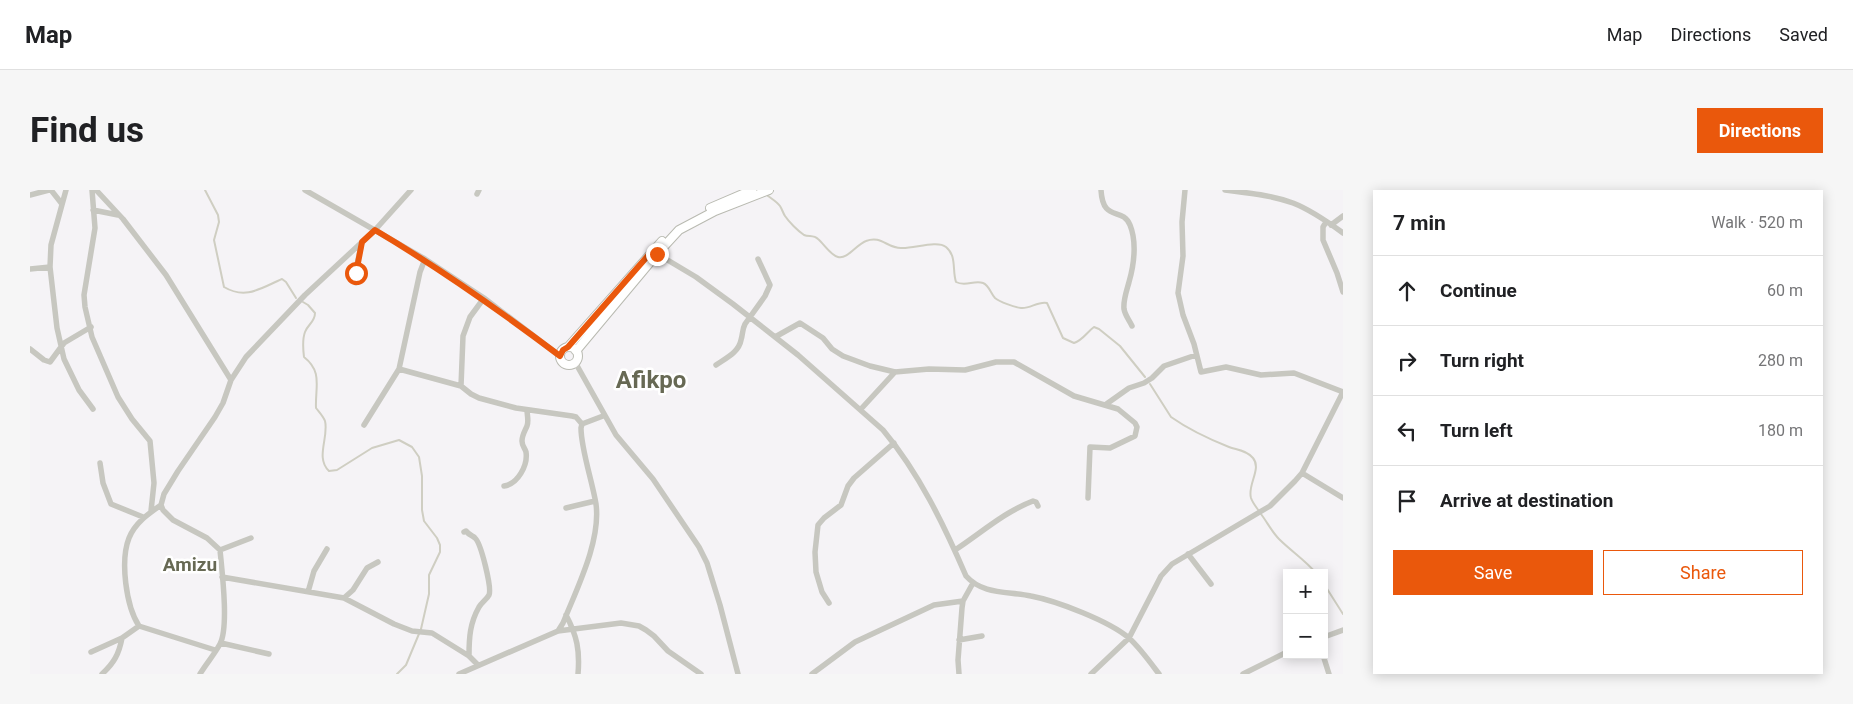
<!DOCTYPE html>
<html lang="en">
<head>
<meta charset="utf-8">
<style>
  body { margin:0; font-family:Roboto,sans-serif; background:#f6f6f6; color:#202124 }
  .controls { position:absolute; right:15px; bottom:15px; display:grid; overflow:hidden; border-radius:0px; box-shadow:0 2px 12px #0003 }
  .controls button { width:45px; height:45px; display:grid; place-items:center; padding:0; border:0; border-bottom:1px solid #e0e0e0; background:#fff; color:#202124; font:25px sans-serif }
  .stop { position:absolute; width:15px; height:15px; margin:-11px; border:4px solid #ea580c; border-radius:50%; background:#fff }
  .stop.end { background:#ea580c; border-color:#fff; box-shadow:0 1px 5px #0008 }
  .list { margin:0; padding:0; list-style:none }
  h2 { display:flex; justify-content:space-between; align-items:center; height:65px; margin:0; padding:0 20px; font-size:21px }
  h2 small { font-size:16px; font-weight:400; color:#757577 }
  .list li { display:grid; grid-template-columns:32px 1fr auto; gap:15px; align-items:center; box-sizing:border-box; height:70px; padding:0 20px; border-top:1px solid #e0e0e0 }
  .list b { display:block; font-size:19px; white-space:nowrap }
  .list em { font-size:16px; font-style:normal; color:#757577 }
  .actions { display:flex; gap:10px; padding:15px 20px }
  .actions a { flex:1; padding:11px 0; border:1px solid #ea580c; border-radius:0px; text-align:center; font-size:18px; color:#ea580c }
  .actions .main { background:#ea580c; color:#fff }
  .icon { flex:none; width:28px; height:28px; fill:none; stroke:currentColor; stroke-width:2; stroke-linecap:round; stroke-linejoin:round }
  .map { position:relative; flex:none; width:1313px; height:484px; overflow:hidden; border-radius:0px }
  header { display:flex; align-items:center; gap:30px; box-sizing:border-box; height:70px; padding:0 25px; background:#fff; border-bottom:1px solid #e0e0e0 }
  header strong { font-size:24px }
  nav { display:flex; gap:28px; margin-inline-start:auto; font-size:18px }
  .intro { display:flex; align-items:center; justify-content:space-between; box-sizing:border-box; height:120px; padding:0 30px }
  h1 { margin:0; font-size:35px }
  .button { padding:12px 22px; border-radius:0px; background:#ea580c; color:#fff; font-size:18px; font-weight:700 }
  main { display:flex; gap:30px; padding:0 30px }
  aside { flex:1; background:#fff; border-radius:0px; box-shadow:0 2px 12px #0003 }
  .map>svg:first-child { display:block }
</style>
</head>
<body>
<header>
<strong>Map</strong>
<nav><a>Map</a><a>Directions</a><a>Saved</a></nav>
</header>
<div class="intro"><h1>Find us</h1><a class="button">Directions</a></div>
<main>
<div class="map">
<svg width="1313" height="484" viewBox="0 0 1313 484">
  <rect width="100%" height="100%" fill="#f5f3f6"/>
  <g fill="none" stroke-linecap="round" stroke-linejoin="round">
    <path stroke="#cfcec2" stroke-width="2" d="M175,0l13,25 1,7 -5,18 10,47c22,13 37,1 58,-8l4,3 10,16
      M738,6c4,3 9,6 12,10 2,3 3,7 5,10 4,6 13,15 19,19 5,2 10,0 14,4 6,5 12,16 20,18 9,3 19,-13 28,-16 15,-6 21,7 35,7 12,1 36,-8 45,-1 11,9 6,23 10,35 9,5 18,-2 27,1 6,2 8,11 12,15 5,4 19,9 26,10 9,1 17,-7 26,-5l16,35 11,5c9,-3 13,-11 20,-16l5,2 21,17 25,31
      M273,112l5,3 7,8c0,9 -7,11 -10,19 -3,8 -2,17 -1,25 19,15 11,30 12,51 3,4 7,8 9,13 4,16 -10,37 4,50l8,-1 35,-22 27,-8 13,7 7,10 3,19v34l2,11 13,17 3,7v7l-11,23v19l-8,35 -15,36 -9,9
      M1120,194l21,33c17,12 38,22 58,30 8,3 17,3 24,11 9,11 -6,27 -2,40 2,6 7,11 10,16 6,8 11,18 18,25 12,12 26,21 37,34
      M1294,394l19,30"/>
    <g stroke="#b9bab1" stroke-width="10">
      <path id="major" d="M680,18l42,-18
        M538,157l94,-106
        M530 166a9 9 0 1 1 18 0a9 9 0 1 1-18 0Z
        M546,161l81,-97 22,-24 36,-19 54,-21"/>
    </g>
    <path stroke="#c7c7c0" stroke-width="5.5" d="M21,0l11,14
      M36,0l-15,55 -1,22 7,61 7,31 15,31 14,19
      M62,0l3,38 -11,67 1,12 7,30 26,60 14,22 18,22 4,42 -3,28
      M66,0l27,29 43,56 65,105
      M275,0l120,69 59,39 76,58
      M1071,0c2,33 21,16 29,35 7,17 4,40 -1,57 -2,8 -6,18 -5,27 1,6 5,11 8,17
      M1155,0l-3,32 1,34 -5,37 5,22 11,29 7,28 25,-5 35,8 33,-2 49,19
      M1195,0c23,3 46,5 68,13 18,7 35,19 50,30
      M447,4l2,-4
      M0,5l19,-5
      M63,20l25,5
      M1296,32l-3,5v13l14,33 6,19
      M1301,35l12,-9
      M624,62l42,25 37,27 65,51 85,75c36,43 61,95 83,146 17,19 42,15 65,20 26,5 78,25 98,42 11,10 21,24 30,36
      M0,79l20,-2
      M326,93l-1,-10 7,-31
      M745,147l25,-14 23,15 9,11 11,7 27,10 25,6 34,-3 36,1 31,-8h18l60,34 44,13 17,14 2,4 -2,9 -25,12 -20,-1 -2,51
      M0,159l14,11 6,2 14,-19 27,-16
      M545,172l41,73 37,44 46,68 8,16 13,42 18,69
      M686,175c10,-7 23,-13 25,-25 2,-6 1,-10 4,-16l20,-28 5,-11 -12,-26
      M369,179l62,17 10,8 8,4 37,10 56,8 4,1 6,7
      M431,196l2,-50 7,-19 14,-19
      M1075,215l24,-17 15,-5 8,-5 12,-12 32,-11
      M831,219l34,-37
      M334,235l35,-56 21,-97 5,-13
      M70,273l3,20 8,21 32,13
      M1272,283l41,25
      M474,296c14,-2 24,-21 22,-34 -1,-4 -4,-6 -4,-11 0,-6 3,-10 5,-15 2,-5 0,-11 0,-16
      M131,315c-13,9 -26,18 -32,33 -9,23 -3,68 10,88l76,24
      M536,318l29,-7
      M434,342l2,-1c3,4 7,5 9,7 6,5 17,50 14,57 -2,4 -7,7 -10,12 -9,16 -10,30 -10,49l9,9
      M190,360l31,-12
      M925,360c26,-17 49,-38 78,-49l3,1 2,4
      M1158,364l23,30
      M192,387l122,21 50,26 18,7 20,2 37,23
      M278,402l6,-21 13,-22
      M314,408l9,-8 14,-22 11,-6
      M799,413l-7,-11 -6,-20 -1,-20 3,-27 6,-7 17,-13 7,-19 6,-8 40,-35
      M536,425c11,21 14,35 12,59
      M528,441l5,-8c14,-35 38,-82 33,-119 -4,-24 -15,-55 -15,-76l1,-4 21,-8
      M1294,447l19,-7
      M929,450l23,-4
      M191,453l48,11
      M61,462l31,-14
      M1293,465l6,19
      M72,484c12,-11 17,-20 20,-36l17,-12
      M170,484c6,-10 14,-19 20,-30 9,-17 2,-73 0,-94l-13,-12 -34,-18 -10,-10 -2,-5 3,-11 14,-23 37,-54 8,-14 8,-23 15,-23 59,-62 70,-65 36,-40
      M429,484l99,-43 63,-8 18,3 7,4 8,6 14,15 33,23
      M782,484l43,-32 79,-37 29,-4
      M929,484l-1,-14 4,-52 1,-7 10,-18
      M1061,484l38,-36 32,-62 11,-12 98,-58 25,-25 7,-8 41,-81
      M1213,484l44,-22"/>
    <use href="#major" stroke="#fff" stroke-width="8"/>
  </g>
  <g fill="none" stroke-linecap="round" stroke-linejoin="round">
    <path stroke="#ea580c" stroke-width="6" d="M326,83l6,-31 13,-12c66,39 124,80 185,126l3,-6 5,-3 84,-96 5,3"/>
  </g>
  <g text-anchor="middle" stroke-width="5" stroke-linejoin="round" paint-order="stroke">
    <g font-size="19" font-weight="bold" fill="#676954" stroke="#fff">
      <text x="160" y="381">Amizu</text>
    </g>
    <g font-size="24" font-weight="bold" fill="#676954" stroke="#fff">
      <text x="621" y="198">Afikpo</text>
    </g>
  </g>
</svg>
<div class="controls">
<button>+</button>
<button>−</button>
</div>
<div class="stop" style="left:326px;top:83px"></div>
<div class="stop end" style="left:627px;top:64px"></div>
</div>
<aside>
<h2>7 min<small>Walk · 520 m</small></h2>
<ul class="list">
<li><svg class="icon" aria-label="ahead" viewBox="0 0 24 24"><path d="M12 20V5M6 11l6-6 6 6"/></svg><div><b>Continue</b></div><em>60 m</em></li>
<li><svg class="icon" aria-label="right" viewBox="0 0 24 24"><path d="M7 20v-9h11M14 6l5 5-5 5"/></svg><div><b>Turn right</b></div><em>280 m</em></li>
<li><svg class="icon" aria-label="left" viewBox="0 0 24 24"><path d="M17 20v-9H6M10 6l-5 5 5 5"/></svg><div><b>Turn left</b></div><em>180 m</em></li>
<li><svg class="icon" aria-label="arrive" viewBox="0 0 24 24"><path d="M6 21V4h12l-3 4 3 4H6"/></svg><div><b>Arrive at destination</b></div></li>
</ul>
<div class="actions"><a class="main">Save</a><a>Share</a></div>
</aside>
</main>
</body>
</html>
